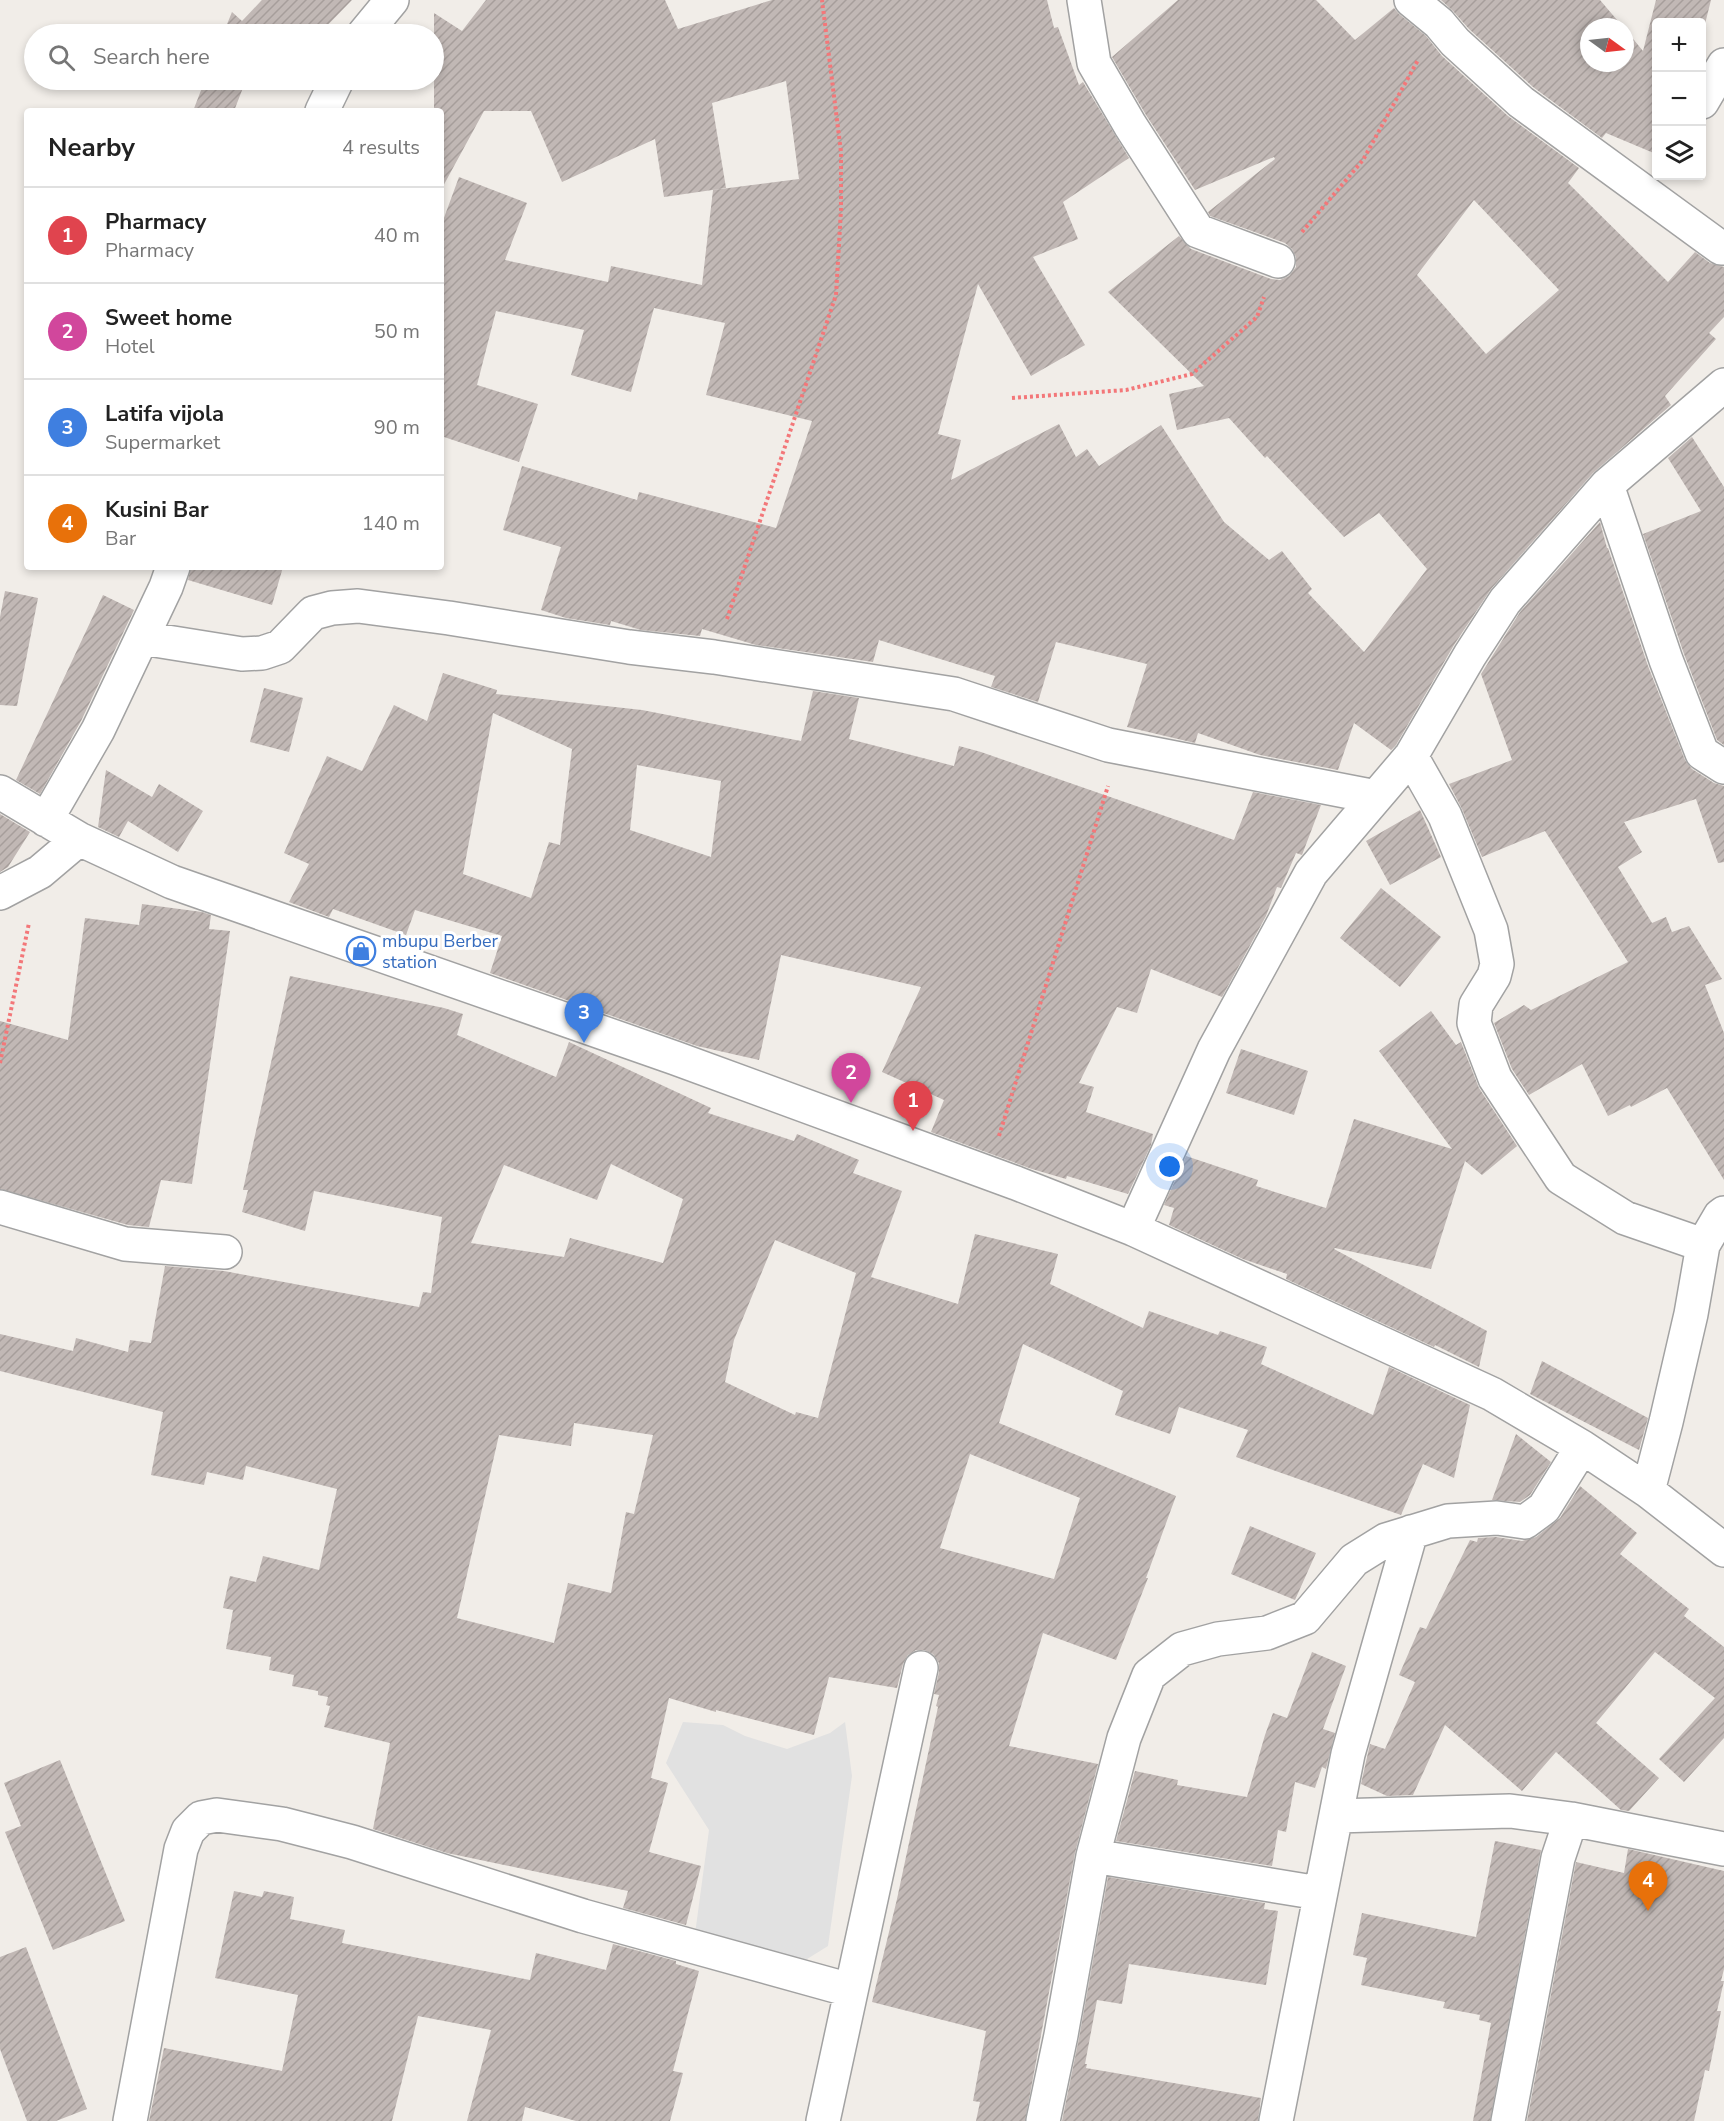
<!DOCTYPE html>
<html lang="en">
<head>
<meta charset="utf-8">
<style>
  body { margin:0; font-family:"Nunito Sans",sans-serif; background:#f6f6f6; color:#222 }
  .controls { position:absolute; right:18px; top:18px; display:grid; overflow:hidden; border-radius:6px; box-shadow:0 3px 9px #0003 }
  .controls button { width:54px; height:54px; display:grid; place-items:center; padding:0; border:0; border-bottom:2px solid #e0e0e0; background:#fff; color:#222; font:30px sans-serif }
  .compass { position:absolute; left:1580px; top:18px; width:54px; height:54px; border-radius:50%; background:#fff; box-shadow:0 3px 9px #0003; rotate:105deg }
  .you { position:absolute; left:1170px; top:1167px; width:21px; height:21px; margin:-15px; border:4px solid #fff; border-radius:50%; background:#1a73e8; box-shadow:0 0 0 9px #1a73e833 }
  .badge { display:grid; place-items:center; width:39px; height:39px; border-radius:50%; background:#7c3aed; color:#fff; font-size:20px; font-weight:700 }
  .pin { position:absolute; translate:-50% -50px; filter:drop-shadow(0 2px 3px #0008) }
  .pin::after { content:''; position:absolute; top:32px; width:21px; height:18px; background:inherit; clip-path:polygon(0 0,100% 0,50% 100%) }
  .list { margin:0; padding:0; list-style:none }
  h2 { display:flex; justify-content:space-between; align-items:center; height:78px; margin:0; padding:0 24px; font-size:26px }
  h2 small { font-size:20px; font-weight:400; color:#767676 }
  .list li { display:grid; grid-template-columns:39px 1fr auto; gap:18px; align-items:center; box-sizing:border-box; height:96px; padding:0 24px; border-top:2px solid #e0e0e0 }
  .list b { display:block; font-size:22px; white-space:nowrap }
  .list p { margin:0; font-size:20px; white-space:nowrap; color:#767676 }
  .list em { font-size:20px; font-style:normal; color:#767676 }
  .icon { flex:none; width:33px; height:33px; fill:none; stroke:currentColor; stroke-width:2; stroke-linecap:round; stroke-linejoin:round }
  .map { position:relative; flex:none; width:1724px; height:2121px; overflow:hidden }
  .search { position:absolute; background:#fff; box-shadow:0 3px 9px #0003; left:24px; top:24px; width:420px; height:66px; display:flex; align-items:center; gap:15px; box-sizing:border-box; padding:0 21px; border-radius:33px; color:#767676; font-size:22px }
  .panel { position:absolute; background:#fff; box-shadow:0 3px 9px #0003; left:24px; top:108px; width:420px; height:462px; border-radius:6px }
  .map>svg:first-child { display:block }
</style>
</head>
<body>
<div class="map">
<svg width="1724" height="2121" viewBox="0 0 1724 2121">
  <defs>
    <pattern id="building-hatch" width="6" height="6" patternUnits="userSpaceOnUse" patternTransform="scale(1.5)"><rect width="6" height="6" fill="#c1b8b5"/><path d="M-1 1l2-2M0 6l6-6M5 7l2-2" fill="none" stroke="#a69e9b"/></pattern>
  </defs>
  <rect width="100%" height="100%" fill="#f1ede8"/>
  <path fill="#e1e1e1" d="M683,1722l40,3 22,11 42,13 43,-16 15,-11 7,54 -24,170 -29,18 -104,-30 14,-104 -43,-67z"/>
  <path fill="url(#building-hatch)" fill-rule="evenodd" d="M262,0h90l-33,34h-96l9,-22 10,9z
    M486,0h179l13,29 94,-29h275l7,28 4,-1 21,58 4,-3 46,76 -66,44 15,37 -45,18 52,88 -54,31 -53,-92 -40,150 23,6 -10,40 108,-56 17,33 11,-8 12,17 62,-41 63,97 45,38 13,-9 30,38 -4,4 56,59 63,-83 -48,-56 -35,24 -77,-81 -2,2 -36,-40 -52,12 -8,-36 35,-8 -96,-94 71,-56 12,13 80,30 9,1 9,-4 7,-9v-10l-4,-8 -7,-6 -75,-27 -2,-4 67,-53 -1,-2 -79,33 -49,-75 -34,-58 66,-57h138l39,40 39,-32 5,6 27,22 16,20 66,60 71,52 -11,15 100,99 27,-30 15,11 14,4v50l-15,16 7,6 -51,57 6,9 -78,68 -102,116 -37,56 -58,100 -5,5 -37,-27 -16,47 -78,-15 -62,-22 -3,10 -68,-16 20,-63 -91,-22 -18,60 -47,-15 4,-11 -116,-36 -6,22 -117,-17 -54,-16 -2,7 -59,-6 -30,-9 -1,4 -44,-7 -25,-8 20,-63 -58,-17 19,-64 115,34 2,-8 137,36 36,-107 -106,-26 19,-72 -71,-15 -23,84 -60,-17 13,-45 -88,-19 -19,74 61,19 -19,58 -78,-26v-210l18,-49 68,26 -22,57 103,22 3,-16 91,19 11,-95 86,-11 -13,-98 -74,22 14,85 -62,9 -9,-58 -93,43 -31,-71h-47l-43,79v-79h-7v-98l28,18zM1474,200l85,90 -73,64 -69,-79z
    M1441,0h159l23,27h-34v36h36v-34l18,22 13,-51h55l-10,40v-18h-45v132l-50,-21 -4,5 -69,-51 -64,-58 -16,-18z
    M205,80h41l-12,31h-41z
    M1692,437l32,50v258l-7,-5 -33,-86 -41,-120 58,-23 -33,-53z
    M1600,522l7,26h1l40,118 37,94 7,9 22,14 10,3v76l-6,1 -22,-64 -72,23 18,30 -24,15 34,56 14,-6 6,15 17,-6 33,53 -17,6 19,48v147l-57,-92 -36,19 -1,-2 -22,11 -26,-52 -53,31 -17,-26 -18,-46 30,-18 7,5 97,-48 -83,-131 -63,26 -20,-48 -13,-25 63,-24 -31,-86 39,-62z
    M191,567h92l-11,38 -84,-25z
    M5,591l33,7 -21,108 -17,-1v-88z
    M103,595l31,15 -53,111 -41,73 -24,-14z
    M443,673l54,17 -1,4 146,16 159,31 12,-50 46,7 -10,41 105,27 5,-20 22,6 253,88 19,-48 68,13 -19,50 -6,-2 -15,35 -4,-1 -11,29 -44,81 -71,-28 -14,44 -20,-6 -38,76 15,4 -8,25 67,22 -2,11 -23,49 -61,-18 -1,3 -34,-10 -101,-37 13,-32 -62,-28 39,-85 -140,-32 -22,105 -62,-14 -207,-73 12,-37 -87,-26 -9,25 -73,-26 -4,8 -40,-15 20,-38 -25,-11 43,-97 35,15 32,-66 33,16zM493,713l79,36 -12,96 -11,-3 -18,56 -68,-24zM637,765l84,16 -10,76 -81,-27z
    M264,688l39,10 -14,54 -39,-10z
    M106,770l46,27 7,-13 44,27 -25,41 -50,-31 -9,16 -21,-10z
    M1420,810l21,47 -51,28 -24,-44z
    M0,814l30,18 -22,35 -8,5z
    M1381,888l60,49 -41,50 -60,-49z
    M142,904l60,8 9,3 -2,14 21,2 -38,253 -31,-4 -12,47 -21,-2 -128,-36v-168l68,19 17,-122 54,7z
    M290,976l154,32 19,6 -6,21 99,42 13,-35 142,66 -3,5 86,28 3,-7 62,26 -6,13 49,18 -31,86 87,27 17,-70 83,20 -8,30 93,44 6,-17 69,24 2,-4 47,16 -6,17 112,51 16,-48 81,38 -16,73 -31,-14 -22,51 -165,-58 12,-27 -69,-23 -9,27 -55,-19 8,-24 -100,-47 -24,79 177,73 -30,82h2l-32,82 -73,-27 -34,113 89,18 -23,89 -50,268h-49l4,-19 -7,-1 13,-70 -114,-29 25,-103 41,-192 -2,-1 3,-11 -5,-1 5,-22v-9l-6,-9 -9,-4h-8l-8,5 -5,9 -6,24 -68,-11 -15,58 -98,-25v2l-47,-14 -18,80 17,5 -19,69 52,14 -15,59 -63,-17 5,-17 -181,-38 -74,-24 17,-86 -66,-16 6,-21 -4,-1 2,-8 -10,-2v-4l-26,-5 2,-11 -25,-5 2,-13 -45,-8 7,-39 -10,-2 7,-32 26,6 7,-26 56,14 18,-81 -91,-23 -3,14 -36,-8 -3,13 -53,-10 12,-63 -163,-41v-37l73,17 3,-13 52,14 2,-12 21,3 14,-77 59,5 195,36 4,-15 8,1 11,-76 -128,-26 -9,40 -63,-19 6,-22h-5zM611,1164l72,35 -20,64 -93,-25 -6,19 -93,-14 33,-78 93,35zM775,1240l81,33 -38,145 -22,-6 -1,3 -70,-33 9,-42zM574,1423l79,12 -19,79 -8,-2 -15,81 -43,-10 -14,60 -97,-25 42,-183 72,11zM970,1454l110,44 -26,81 -114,-31z
    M1431,1011l25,34 5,-3 18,46 38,58 -35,29 -17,-14 -34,108 -96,-21 -1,1 153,82 -8,36 -44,-22 -1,2 -148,-68 1,-5 -44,-15 -74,-34 5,-17 -10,-3 22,-49 72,24 -2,6 70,22 28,-89 98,30 -73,-98z
    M1241,1049l67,22 -14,44 -68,-22z
    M1542,1361l106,57 -9,32 -109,-56z
    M1516,1434l35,28 -21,33 -10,7 -28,-2z
    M1580,1486l57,47 -17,21 69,55 -5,7 40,31v91l-40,44 -25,-23 56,-61 -60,-46 -59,71 63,55 -30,33 -8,-1 -65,-58 -34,39 -77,-66 -32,70 -26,1 -26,-12 9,-40 15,5 30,-67 -16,-7 21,-48 6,2 44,-89 7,2 1,-4 18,-1 26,4 14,-4 24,-19z
    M1250,1526l66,27 -21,47 -64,-26z
    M1312,1652l34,14 -23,63 12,4 -9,36 -4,-2 -7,21 -20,-6 -9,50 -8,-2 -6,36 -156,-25 19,-70 43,9 -1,5 70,12 18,-62 8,-22 14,5z
    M60,1760l65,161 -72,29 -48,-118 16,-6 -17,-43z
    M1495,1841l46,9 -51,271h-17l18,-98 -12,-3 1,-5 -37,-7 2,-6 -84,-17 6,-27 -14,-3 9,-42 114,24z
    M1628,1849l96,22v98l-3,12h3l-7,30h4l-12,60 -4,-1 -11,51h-167l49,-259 48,11z
    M1108,1877l157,26 -1,6 14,2 -12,74 -137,-21 -7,40 -25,-4 -12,64h2l-1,4 175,30 -3,23h-196l17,-83z
    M234,1891l28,6 2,-6 30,6 -4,22 55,11 -3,13 188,37 6,-27 70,17 7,-26 63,17v3l23,7 -26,100 10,2 -13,48h-94l-51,-14 -3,14h-55l24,-91 -73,-14 -26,105h-243l15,-73 118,23 16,-76 -83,-17z
    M26,1947l61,162 -31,12h-29l-27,-72v-92z"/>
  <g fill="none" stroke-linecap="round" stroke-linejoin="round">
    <g stroke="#a2a2a2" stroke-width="36">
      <path id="minor" d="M1084,0l10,63 36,62 68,106 80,30
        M1411,0l28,23 16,19 66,60 200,146h3
        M364,34l28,-34
        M1702,102l22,-37
        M322,111l15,-31
        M1607,485l59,175 36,93 22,14
        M142,638l100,16 20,-1 18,-6 33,-34 19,-5 26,-2 91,12 180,29 85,10 240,37 154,51 268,52
        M1411,756l34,60 46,114 6,34 -3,12 -18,29 -2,18 21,55 66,100 64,40 78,27
        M0,792l79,47 93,43 503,176 341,125 117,46 359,165 90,53 66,44 76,59
        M46,820l52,-90 68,-143 7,-20
        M0,893l40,-21 39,-33
        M0,1207l125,37 100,8
        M1133,1229l81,-179 97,-177 100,-117 59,-101 35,-54 102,-116 117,-100
        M1648,1491l18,-69 25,-108 12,-69 17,-29 4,-3
        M1336,1816l174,-5 61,8 153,30
        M1093,1856l226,37
        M130,2121l51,-272 7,-18 13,-13 16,-3 65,9 70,18 231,74 267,74
        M823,2121l98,-453
        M1043,2121l18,-86 32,-179 31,-118 25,-63 33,-26 36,-10 49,-6 38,-15 49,-58 32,-20 62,-19 49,-3 28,4 19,-14 38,-61
        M1276,2121l72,-367 63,-222
        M1508,2121l50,-263 13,-39"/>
    </g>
    <path stroke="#f37779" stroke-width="4" stroke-dasharray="3 3" stroke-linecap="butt" d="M1302,232l61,-72 55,-100
      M1012,398l114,-8 66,-16 65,-57 7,-20
      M727,619l109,-324 5,-85v-58l-19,-152
      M0,1063l29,-140
      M999,1136l109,-350"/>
    <use href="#minor" stroke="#fff" stroke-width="33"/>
  </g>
  <defs>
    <g id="shop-ring" transform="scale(1.5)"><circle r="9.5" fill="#fff" stroke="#3f7fe0" stroke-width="1.5"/><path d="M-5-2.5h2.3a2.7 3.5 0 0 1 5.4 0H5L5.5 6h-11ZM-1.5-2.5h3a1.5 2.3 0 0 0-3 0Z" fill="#3f7fe0"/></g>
  </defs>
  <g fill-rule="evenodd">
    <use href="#shop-ring" x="361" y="951"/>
  </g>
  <g text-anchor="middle" stroke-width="6" stroke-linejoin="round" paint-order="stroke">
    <g font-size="18" fill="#366cbe" stroke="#fff" text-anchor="start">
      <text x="382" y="947">mbupu Berber<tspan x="382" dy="21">station</tspan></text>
    </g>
  </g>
</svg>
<div class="controls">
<button>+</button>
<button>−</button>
<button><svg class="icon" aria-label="layers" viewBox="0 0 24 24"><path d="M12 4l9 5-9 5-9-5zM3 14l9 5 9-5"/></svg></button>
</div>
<svg class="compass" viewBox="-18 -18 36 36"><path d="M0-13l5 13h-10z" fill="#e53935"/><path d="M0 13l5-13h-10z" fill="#767676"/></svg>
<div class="you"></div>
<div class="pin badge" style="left:913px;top:1131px;background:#e0444e">1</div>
<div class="pin badge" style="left:851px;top:1103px;background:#d1479c">2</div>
<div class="pin badge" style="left:584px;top:1043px;background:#3f7fe0">3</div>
<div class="pin badge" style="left:1648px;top:1911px;background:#e8710a">4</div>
<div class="search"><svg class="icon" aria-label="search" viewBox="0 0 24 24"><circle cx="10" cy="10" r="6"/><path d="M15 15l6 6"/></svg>Search here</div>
<section class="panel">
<h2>Nearby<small>4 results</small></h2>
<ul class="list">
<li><span class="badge" style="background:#e0444e">1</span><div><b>Pharmacy</b><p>Pharmacy</p></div><em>40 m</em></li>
<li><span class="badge" style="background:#d1479c">2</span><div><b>Sweet home</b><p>Hotel</p></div><em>50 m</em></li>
<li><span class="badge" style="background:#3f7fe0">3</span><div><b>Latifa vijola</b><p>Supermarket</p></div><em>90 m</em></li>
<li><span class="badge" style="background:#e8710a">4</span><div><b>Kusini Bar</b><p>Bar</p></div><em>140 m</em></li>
</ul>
</section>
</div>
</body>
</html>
